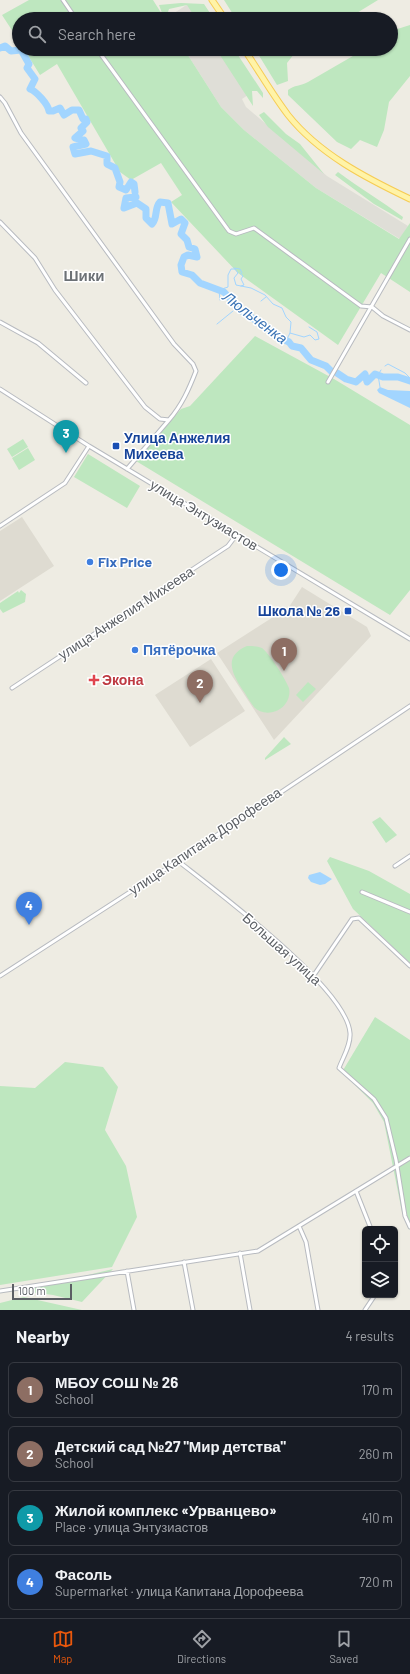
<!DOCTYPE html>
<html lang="en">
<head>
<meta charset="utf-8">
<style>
  body { margin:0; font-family:Barlow,sans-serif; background:#242831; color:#f1f3f6 }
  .controls { position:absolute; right:12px; bottom:12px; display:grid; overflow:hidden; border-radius:6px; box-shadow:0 1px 3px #0004 }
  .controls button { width:36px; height:36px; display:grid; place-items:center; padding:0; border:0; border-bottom:1px solid #363941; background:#171b24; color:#f1f3f6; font:20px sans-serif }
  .scale { position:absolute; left:12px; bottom:10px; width:60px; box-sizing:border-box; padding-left:4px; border:2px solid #5b5f64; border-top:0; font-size:11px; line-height:14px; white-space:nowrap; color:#5b5f64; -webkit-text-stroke:3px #fff; paint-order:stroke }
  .you { position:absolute; left:281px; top:570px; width:14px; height:14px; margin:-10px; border:3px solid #fff; border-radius:50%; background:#1a73e8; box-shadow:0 0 0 6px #1a73e833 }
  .badge { display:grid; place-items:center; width:26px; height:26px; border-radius:50%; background:#ea580c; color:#fff; font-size:13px; font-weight:700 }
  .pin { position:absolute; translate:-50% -33px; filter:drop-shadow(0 1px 2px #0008) }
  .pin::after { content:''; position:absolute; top:21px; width:14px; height:12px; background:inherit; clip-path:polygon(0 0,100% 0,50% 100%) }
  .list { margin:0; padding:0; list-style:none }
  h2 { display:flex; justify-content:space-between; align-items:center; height:52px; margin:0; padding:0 16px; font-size:17px }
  h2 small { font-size:13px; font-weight:400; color:#9ea1a6 }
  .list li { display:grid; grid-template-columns:26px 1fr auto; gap:12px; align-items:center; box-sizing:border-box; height:56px; margin:0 8px 8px; padding:0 8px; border:1px solid #363941; border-radius:6px }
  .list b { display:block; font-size:15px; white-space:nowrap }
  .list p { margin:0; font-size:13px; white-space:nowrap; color:#9ea1a6 }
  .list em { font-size:13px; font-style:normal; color:#9ea1a6 }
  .icon { flex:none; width:22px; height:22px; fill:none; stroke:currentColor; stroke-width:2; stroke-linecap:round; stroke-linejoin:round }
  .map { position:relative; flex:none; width:410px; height:1310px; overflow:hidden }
  .search { position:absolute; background:#171b24; box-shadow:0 1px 3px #0004; left:12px; right:12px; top:12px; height:44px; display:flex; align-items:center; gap:10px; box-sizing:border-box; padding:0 14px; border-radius:22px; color:#9ea1a6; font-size:15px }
  .sheet { height:308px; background:#171b24 }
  nav { display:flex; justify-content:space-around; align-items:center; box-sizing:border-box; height:56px; border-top:1px solid #363941; background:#171b24; font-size:11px; color:#9ea1a6 }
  nav a { display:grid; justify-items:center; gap:2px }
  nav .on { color:#ea580c }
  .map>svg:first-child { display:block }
</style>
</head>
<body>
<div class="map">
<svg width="410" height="1310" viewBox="0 0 410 1310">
  <rect width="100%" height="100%" fill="#eeece3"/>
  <path fill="#dfded7" d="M188,4l10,15h-33z
    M184,49h34l30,46 -6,4 4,8 81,69 81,50 -8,13 -84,-51 -72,-58 -23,-23z"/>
  <path fill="#dedbd1" d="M22,517l32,49 -54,35v-70z
    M302,587l65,40 4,9 -97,104 -57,-87 72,-46z
    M211,659l34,52 -55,36 -35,-52z"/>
  <path fill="#bee7bf" d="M29,0h124l12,19h-146v22l-17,-26z
    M224,0h154l-31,19h-111z
    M181,3l23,1 10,15h-18l-9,-14 -18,4 -2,6 -5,-2 -3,-8z
    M410,25v51l-21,26 -5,28 -7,17 -17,-7 -9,9 -14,-7 -49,-47v-5c6,-5 13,-4 20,-8l57,-33h26v-18z
    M24,49h160l37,58 23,23 72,58 83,51 11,-16v69l-29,-19 -43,72 -100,-72 -67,-71 11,-7 -21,-32 -30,17 -11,-8 -63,-108 -17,11z
    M216,49h18l29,44v5l-6,-7h-5l1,15z
    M255,49h43l-11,14 1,18 -11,4z
    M264,112l22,22 14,10 24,30 -56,-47 -9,-12z
    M338,172c21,16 44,29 65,45l-1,3 -28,-16 -39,-29z
    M255,336l79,43 76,46v165l-20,25 -254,-154 45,-52 9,-3z
    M23,439l5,8 -16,10 -5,-8z
    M28,448l7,12 -16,10 -7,-12z
    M88,454l52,32 -13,22 -53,-31z
    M21,590l5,4 -1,8 -22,11 -3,-4v-6l18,-12 1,2z
    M247,646c5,0 10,0 15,2 7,5 23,30 26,38 3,5 1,13 -2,17 -7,11 -24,13 -32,4 -5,-6 -8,-13 -12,-18 -10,-16 -19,-33 5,-43z
    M308,682l8,7 -13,13 -7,-7z
    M284,737l7,7 -26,16v-2z
    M380,817l17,18 -11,8 -14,-21z
    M330,857l39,14 41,23v69l-57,-54 -26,-48z
    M375,1017l35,23v190l-8,-18 -18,-90 -11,-19 -31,-31z
    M65,1062l38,5 15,20 -13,43 21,36 11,51 -25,50 -112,18v-199l35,2z
    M113,1269l-31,33 -29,-7 -32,-4z
    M24,1297l58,13h-82v-7z"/>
  <path fill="#a2d5ff" d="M380,387l8,3 22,1v17l-31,-15 -2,-3z
    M320,872l12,7 -7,5 -5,1 -9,-3 -3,-4 1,-3z"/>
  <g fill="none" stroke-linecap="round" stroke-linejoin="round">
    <path stroke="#a2d5ff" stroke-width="1" d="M234,268l6,1 2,4
      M240,273l3,3 -2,3 3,6 -3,1
      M220,300l-1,-10 9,-3v-12l3,-6h4l3,4 -4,5 2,7 15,3 14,7 8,9 9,4 4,9 5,5 -1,11
      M261,301l5,-4
      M235,310l3,-2
      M217,324l16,-13
      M286,341l4,-8 14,4 6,-2 5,5 4,-1 -2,-7 -8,-5
      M385,366l3,-2 17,9 5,5
      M380,387l-2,-12 3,-5"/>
    <path stroke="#a2d5ff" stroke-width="7" d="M0,48l5,-2 6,5 10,-1 8,14 -2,4 8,11 -5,10c6,2 18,15 19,22h4l7,-3 4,7 8,-5h7l4,9h3l1,3 -6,6 2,3 -8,7 9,2 2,4 -13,3 2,7 16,-3 16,5v8l8,4 5,14 -1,5 7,3 5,-8 3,2 1,8
      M136,197l-10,1 -2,10 13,-5 9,6v9l6,6c6,-6 2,-16 8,-22l8,1 4,21 9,-5 4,4 -4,11 6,6 2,7 6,2 2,8 -9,-2 -4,2 -3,8 1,7 10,3 8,8 24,9 15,17 46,31 4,2 3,4 9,2 10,12 15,6 5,5
      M337,373l9,6 10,3 9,-8 2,8 8,-8 8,3h15l12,4"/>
    <g stroke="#b8bbc0" stroke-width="5">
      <path id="minor" d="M63,0l13,19
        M97,49l132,182 7,3 18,-6 107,78 11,1 11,9 27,14
        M0,97l5,6 16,30 153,211 19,20 3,7c-7,18 -14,34 -27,49l-9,-1 -15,-12 -90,-117 -20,-32 -35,-36
        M0,322l38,21 48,40
        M328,382l82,-143
        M0,389l89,57 321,193
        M127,469l42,-49
        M0,526l65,-43 24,-37
        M12,688l216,-142 9,-12
        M178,861c37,29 169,127 172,172 1,12 -7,24 -11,35l35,31 12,19 10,42 9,56 5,11
        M395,866l15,-10
        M362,892l48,20
        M314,975l38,-56 7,-1 51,48
        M0,976l178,-115 232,-155
        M356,1191l15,38
        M299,1226l7,16 12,68
        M240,1253l10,57
        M184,1262l9,48
        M127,1271l7,39
        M0,1291l258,-40 152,-93
        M365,1310l10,-15"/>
    </g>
    <g stroke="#f6cc54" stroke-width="7">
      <path id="primary" d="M212,0l13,19
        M244,49c15,22 28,45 44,66 31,39 78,63 122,84"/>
    </g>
    <use href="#minor" stroke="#fff" stroke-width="3"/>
    <use href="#primary" stroke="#fff3a7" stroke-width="5"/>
  </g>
  <g fill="#1a4fb4" stroke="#fff" stroke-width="1.5">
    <rect x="112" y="442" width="8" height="8" rx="2"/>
    <rect x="344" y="607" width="8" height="8" rx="2"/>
  </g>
  <g fill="#3f7fe0" stroke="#fff" stroke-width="1.5">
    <circle cx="90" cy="562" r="4"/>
    <circle cx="135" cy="650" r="4"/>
  </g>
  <path fill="#e0444e" stroke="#fff" stroke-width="1.5" d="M92 674h4v4h4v4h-4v4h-4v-4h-4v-4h4z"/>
  <g text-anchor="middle" stroke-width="3" stroke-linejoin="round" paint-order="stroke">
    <g font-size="14" font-weight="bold" fill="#164399" stroke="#fff" text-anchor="start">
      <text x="124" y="443">Улица Анжелия<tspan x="124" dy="16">Михеева</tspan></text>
      <text x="340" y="616" text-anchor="end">Школа № 26</text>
    </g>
    <g font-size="14" fill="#5b5f64" stroke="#fff">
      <text transform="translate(204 515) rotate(31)" y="5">улица Энтузиастов</text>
      <text transform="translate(126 613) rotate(-33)" y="5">улица Анжелия Михеева</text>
      <text transform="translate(205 841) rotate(-34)" y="5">улица Капитана Дорофеева</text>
      <text transform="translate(282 949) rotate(42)" y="5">Большая улица</text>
    </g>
    <g font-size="14" font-weight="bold" fill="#366cbe" stroke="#fff" text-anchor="start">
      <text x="98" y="567">Fix Price</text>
      <text x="143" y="655">Пятёрочка</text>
    </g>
    <g font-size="14" font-weight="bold" fill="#be3a42" stroke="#fff" text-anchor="start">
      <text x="102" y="685">Экона</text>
    </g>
    <g font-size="15" font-weight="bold" fill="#6c7176" stroke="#fff">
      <text x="84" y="281">Шики</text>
    </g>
    <g font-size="15" font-style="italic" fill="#3b74b5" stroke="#fff">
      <text transform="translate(255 318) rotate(37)" y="5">Люльченка</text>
    </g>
  </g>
</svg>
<div class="controls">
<button><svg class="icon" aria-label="locate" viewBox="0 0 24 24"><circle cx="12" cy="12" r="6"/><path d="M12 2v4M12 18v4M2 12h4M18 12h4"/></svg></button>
<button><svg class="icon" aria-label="layers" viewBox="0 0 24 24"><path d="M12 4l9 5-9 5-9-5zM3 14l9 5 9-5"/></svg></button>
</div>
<div class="scale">100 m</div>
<div class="you"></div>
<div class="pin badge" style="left:284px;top:671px;background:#8d6e63">1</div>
<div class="pin badge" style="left:200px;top:703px;background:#8d6e63">2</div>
<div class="pin badge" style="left:66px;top:453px;background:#0f9aa8">3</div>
<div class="pin badge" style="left:29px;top:925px;background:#3f7fe0">4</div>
<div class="search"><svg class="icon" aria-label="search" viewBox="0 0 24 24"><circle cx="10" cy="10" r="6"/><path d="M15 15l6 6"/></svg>Search here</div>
</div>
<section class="sheet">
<h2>Nearby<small>4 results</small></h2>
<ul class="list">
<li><span class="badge" style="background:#8d6e63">1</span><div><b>МБОУ СОШ № 26</b><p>School</p></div><em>170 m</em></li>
<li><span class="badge" style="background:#8d6e63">2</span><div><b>Детский сад №27 &quot;Мир детства&quot;</b><p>School</p></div><em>260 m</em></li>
<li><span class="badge" style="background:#0f9aa8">3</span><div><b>Жилой комплекс «Урванцево»</b><p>Place · улица Энтузиастов</p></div><em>410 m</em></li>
<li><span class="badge" style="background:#3f7fe0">4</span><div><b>Фасоль</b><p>Supermarket · улица Капитана Дорофеева</p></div><em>720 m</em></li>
</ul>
</section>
<nav>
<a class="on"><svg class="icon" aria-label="map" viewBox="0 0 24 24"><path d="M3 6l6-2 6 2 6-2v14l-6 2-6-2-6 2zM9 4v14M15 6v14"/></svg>Map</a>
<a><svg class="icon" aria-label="directions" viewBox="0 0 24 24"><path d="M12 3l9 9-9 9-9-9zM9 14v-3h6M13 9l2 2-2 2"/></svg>Directions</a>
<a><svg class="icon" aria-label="saved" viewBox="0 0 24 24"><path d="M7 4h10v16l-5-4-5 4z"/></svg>Saved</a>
</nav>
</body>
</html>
